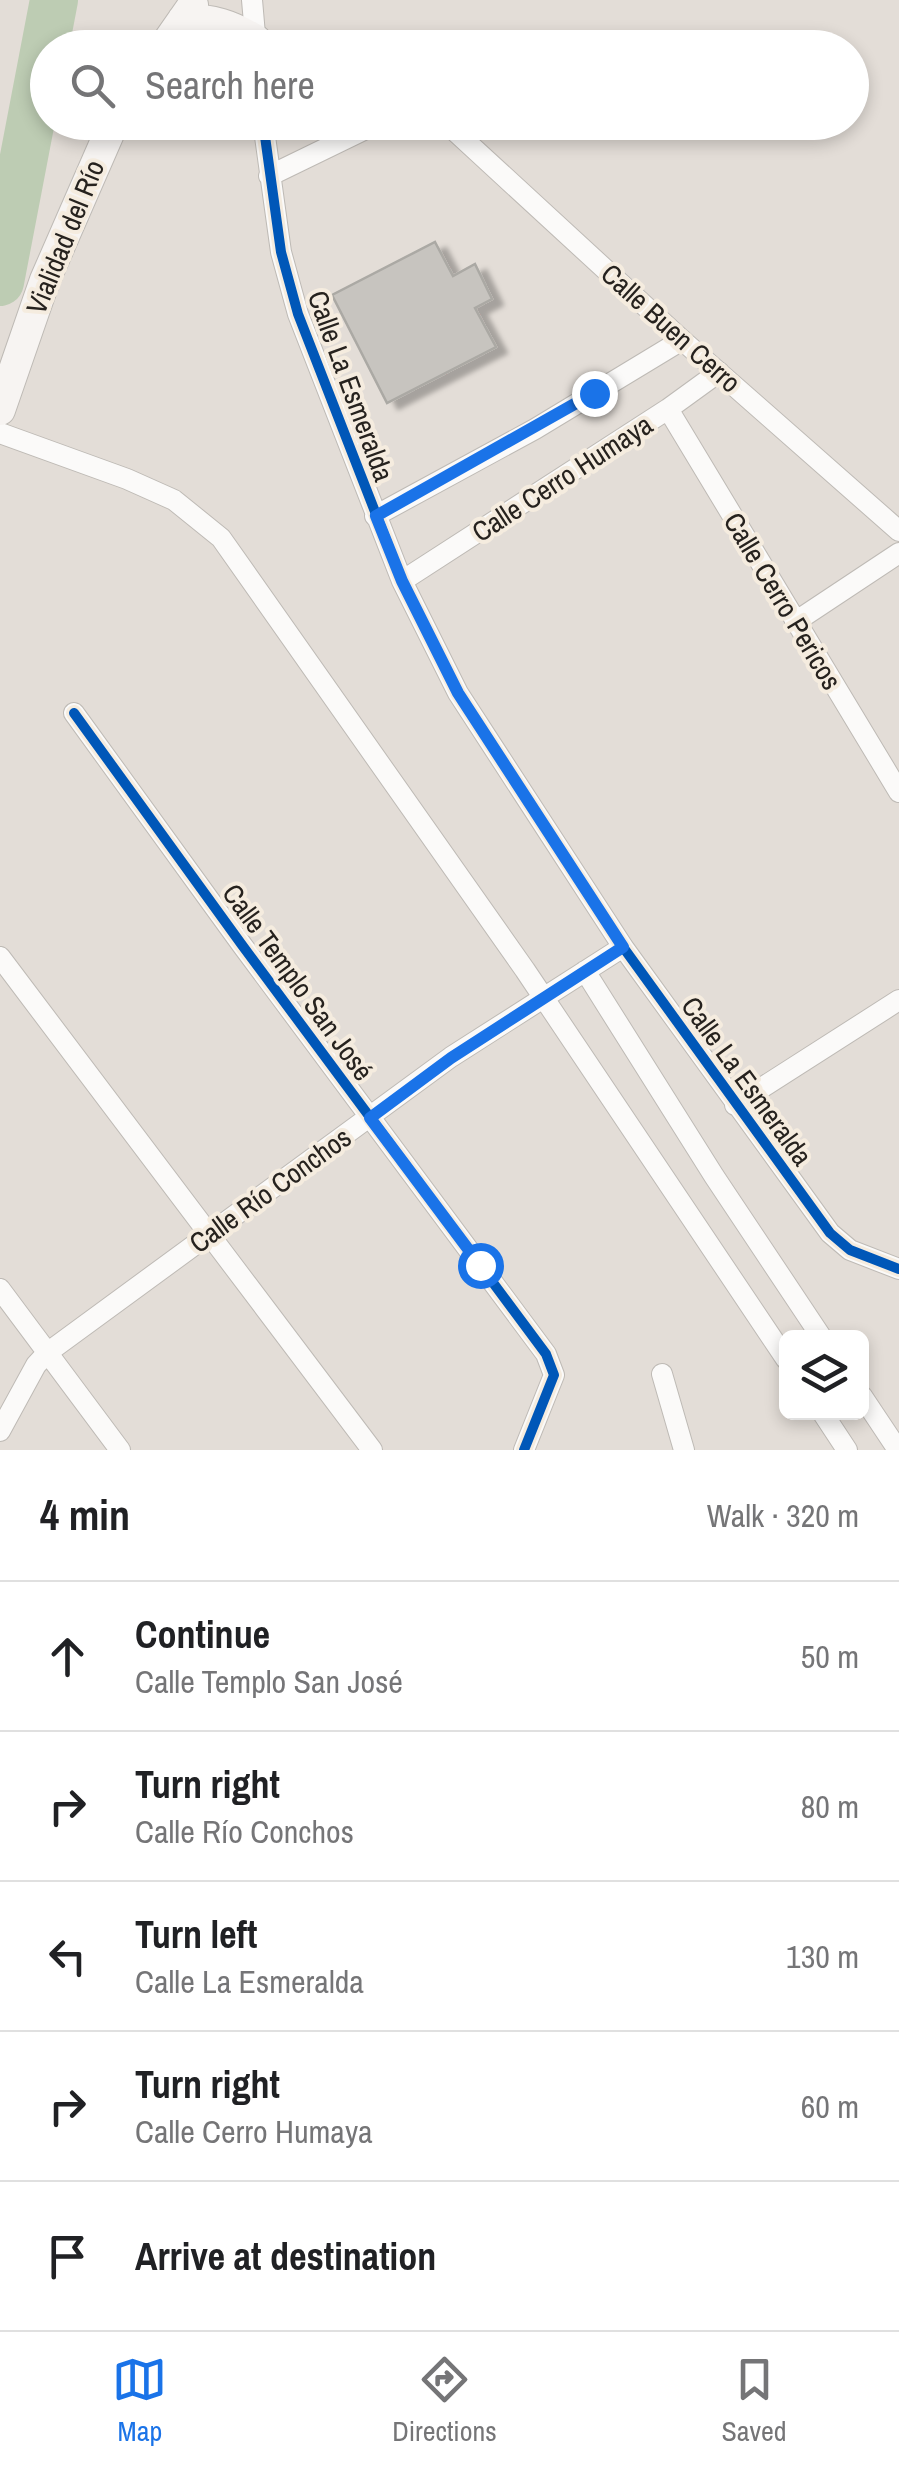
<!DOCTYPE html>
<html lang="en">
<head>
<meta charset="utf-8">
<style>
  body { margin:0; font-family:"Archivo Narrow",sans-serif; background:#f6f6f6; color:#202124 }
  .controls { position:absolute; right:30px; bottom:30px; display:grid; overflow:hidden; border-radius:15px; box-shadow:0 5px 15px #0003 }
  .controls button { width:90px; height:90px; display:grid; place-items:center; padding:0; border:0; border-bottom:2px solid #e0e0e0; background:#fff; color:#202124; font:50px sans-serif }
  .stop { position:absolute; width:30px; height:30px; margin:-22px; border:8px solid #1a73e8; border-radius:50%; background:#fff }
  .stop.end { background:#1a73e8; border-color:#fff; box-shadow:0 2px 10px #0008 }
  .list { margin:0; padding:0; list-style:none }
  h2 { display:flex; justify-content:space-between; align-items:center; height:130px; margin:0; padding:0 40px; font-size:42px }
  h2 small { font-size:32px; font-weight:400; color:#757577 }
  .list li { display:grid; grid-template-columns:65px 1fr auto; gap:30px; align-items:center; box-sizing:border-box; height:150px; padding:0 40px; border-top:2px solid #e0e0e0 }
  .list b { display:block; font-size:38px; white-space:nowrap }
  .list p { margin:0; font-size:32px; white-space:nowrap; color:#757577 }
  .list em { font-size:32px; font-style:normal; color:#757577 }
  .icon { flex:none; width:55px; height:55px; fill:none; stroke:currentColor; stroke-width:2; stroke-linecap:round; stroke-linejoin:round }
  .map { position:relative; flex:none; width:899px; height:1450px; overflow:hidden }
  .search { position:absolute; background:#fff; box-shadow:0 5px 15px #0003; left:30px; right:30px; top:30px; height:110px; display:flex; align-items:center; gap:25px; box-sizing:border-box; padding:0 35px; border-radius:55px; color:#757577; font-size:38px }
  .sheet { height:880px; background:#fff }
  nav { display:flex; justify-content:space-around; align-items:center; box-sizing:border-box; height:140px; border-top:2px solid #e0e0e0; background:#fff; font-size:28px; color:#757577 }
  nav a { display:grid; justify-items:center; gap:5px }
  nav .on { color:#1a73e8 }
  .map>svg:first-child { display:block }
</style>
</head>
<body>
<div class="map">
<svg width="899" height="1450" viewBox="0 0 899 1450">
  <defs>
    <filter id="shadow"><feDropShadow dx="11" dy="6" stdDeviation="2.5" flood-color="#0004"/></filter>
  </defs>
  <rect width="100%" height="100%" fill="#e3ddd7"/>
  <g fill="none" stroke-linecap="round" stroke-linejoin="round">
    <path stroke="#bdccb3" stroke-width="48" d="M0,282l54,-282"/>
  </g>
  <path fill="#c7c4bf" stroke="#aba9a4" stroke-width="2.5" filter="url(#shadow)" d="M435,242l18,34 22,-12 17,35 -17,9 21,39 -109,56 -55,-108z"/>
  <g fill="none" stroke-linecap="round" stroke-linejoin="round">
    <g stroke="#bebab5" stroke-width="22">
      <path id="minor" d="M252,0l4,46
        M263,122l18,130 17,62 104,267 56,112 165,254 207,286 20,17 49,19
        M445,122l237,218 217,191
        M269,176l111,-54
        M668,409l231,383
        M0,433l127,46 47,21 47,38 304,432 261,389
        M375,516l160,-87 147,-89
        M402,581l266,-172 51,-37
        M795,622l104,-69
        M74,713l168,232 304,409 8,21 -30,75
        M0,957l372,493
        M585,971l129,205 108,162
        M735,1105l164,-105
        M0,1289l120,161
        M662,1374l22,76
        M862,1396l36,54
        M822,1412l25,38
        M0,1431l36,-66 11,-12 404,-296 172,-110"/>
    </g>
    <g stroke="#bebab5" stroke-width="32">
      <path id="secondary" d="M183,19c30,0 48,6 73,21
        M163,48l30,-43
        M0,410l45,-130 69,-158"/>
    </g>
    <use href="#minor" stroke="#fbfaf9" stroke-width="20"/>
    <use href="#secondary" stroke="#f7f4f2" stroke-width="30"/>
    <g stroke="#f5ecdf" stroke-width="16">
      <path id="cycleway" d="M263,122l18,130 17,62 104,267 56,112 165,254 207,286 20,17 49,19
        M74,713l168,232 304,409 8,21 -30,75"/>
    </g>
    <use href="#cycleway" stroke="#0057b8" stroke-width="10"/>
  </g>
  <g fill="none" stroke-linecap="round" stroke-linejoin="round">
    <path stroke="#1a73e8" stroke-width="12" d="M480,1265l-110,-147 81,-60 172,-111 -165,-254 -56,-112 -26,-65 218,-123"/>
  </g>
  <g text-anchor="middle" stroke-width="8" stroke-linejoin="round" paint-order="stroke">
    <g font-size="28" fill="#26221e" stroke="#f5ecdf">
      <text transform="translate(65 237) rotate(-68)" y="10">Vialidad del Río</text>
      <text transform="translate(671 328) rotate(42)" y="10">Calle Buen Cerro</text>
      <text transform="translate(351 386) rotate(70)" y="10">Calle La Esmeralda</text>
      <text transform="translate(562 478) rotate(-33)" y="10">Calle Cerro Humaya</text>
      <text transform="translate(783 601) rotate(59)" y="10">Calle Cerro Pericos</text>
      <text transform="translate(298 982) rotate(54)" y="10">Calle Templo San José</text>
      <text transform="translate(747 1081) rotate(54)" y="10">Calle La Esmeralda</text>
      <text transform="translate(270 1190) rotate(-36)" y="10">Calle Río Conchos</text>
    </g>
  </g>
</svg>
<div class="controls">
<button><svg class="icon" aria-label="layers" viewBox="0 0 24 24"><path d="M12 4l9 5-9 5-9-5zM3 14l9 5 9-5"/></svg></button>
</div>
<div class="stop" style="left:480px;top:1265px"></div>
<div class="stop end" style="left:594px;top:393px"></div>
<div class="search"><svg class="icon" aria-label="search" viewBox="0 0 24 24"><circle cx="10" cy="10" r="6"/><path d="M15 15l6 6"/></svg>Search here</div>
</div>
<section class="sheet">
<h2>4 min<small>Walk · 320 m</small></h2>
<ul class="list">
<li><svg class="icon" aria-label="ahead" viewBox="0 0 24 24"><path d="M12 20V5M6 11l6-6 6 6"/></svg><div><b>Continue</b><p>Calle Templo San José</p></div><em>50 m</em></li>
<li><svg class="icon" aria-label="right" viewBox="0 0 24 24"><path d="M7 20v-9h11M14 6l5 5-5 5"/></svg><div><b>Turn right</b><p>Calle Río Conchos</p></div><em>80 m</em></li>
<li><svg class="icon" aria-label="left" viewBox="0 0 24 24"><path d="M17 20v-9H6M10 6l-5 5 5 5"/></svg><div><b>Turn left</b><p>Calle La Esmeralda</p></div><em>130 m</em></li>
<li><svg class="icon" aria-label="right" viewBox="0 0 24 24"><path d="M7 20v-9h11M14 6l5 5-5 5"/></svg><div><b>Turn right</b><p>Calle Cerro Humaya</p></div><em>60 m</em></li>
<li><svg class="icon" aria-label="arrive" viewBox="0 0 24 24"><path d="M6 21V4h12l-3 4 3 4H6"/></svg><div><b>Arrive at destination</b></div></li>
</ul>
</section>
<nav>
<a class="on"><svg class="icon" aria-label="map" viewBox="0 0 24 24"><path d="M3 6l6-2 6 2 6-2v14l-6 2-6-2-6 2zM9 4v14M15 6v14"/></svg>Map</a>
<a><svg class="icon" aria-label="directions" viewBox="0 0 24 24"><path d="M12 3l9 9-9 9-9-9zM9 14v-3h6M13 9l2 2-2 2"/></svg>Directions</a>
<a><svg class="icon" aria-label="saved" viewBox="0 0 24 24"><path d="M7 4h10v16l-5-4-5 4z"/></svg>Saved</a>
</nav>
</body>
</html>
